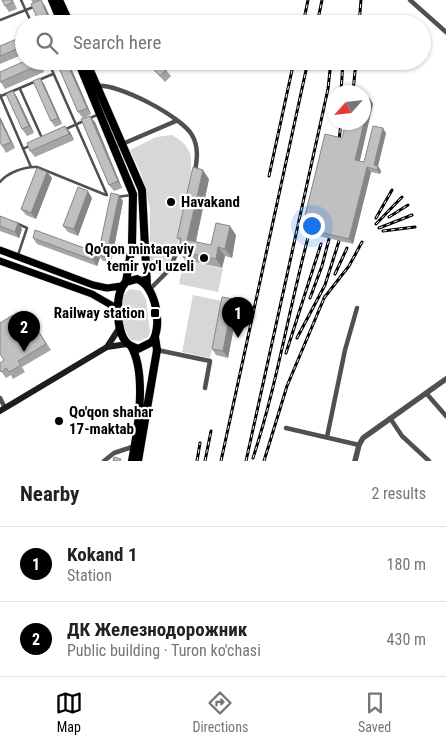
<!DOCTYPE html>
<html lang="en">
<head>
<meta charset="utf-8">
<style>
  body { margin:0; font-family:"Roboto Condensed",sans-serif; background:#f6f6f6; color:#222 }
  .compass { position:absolute; left:326px; top:85px; width:45px; height:45px; border-radius:50%; background:#fff; box-shadow:0 1px 4px #0004; rotate:243deg }
  .you { position:absolute; left:311px; top:225px; width:18px; height:18px; margin:-12px; border:4px solid #fff; border-radius:50%; background:#1a73e8; box-shadow:0 0 0 8px #1a73e833 }
  .badge { display:grid; place-items:center; width:32px; height:32px; border-radius:50%; background:#000; color:#fff; font-size:16px; font-weight:700 }
  .pin { position:absolute; translate:-50% -41px; filter:drop-shadow(0 1px 2px #0008) }
  .pin::after { content:''; position:absolute; top:26px; width:18px; height:15px; background:inherit; clip-path:polygon(0 0,100% 0,50% 100%) }
  .list { margin:0; padding:0; list-style:none }
  h2 { display:flex; justify-content:space-between; align-items:center; height:65px; margin:0; padding:0 20px; font-size:21px }
  h2 small { font-size:16px; font-weight:400; color:#767676 }
  .list li { display:grid; grid-template-columns:32px 1fr auto; gap:15px; align-items:center; box-sizing:border-box; height:75px; padding:0 20px; border-top:1px solid #e0e0e0 }
  .list b { display:block; font-size:19px; white-space:nowrap }
  .list p { margin:0; font-size:16px; white-space:nowrap; color:#767676 }
  .list em { font-size:16px; font-style:normal; color:#767676 }
  .icon { flex:none; width:28px; height:28px; fill:none; stroke:currentColor; stroke-width:2; stroke-linecap:round; stroke-linejoin:round }
  .map { position:relative; flex:none; width:446px; height:461px; overflow:hidden }
  .search { position:absolute; background:#fff; box-shadow:0 1px 4px #0004; left:15px; right:15px; top:15px; height:55px; display:flex; align-items:center; gap:12px; box-sizing:border-box; padding:0 18px; border-radius:28px; color:#767676; font-size:19px }
  .sheet { height:215px; background:#fff }
  nav { display:flex; justify-content:space-around; align-items:center; box-sizing:border-box; height:70px; border-top:1px solid #e0e0e0; background:#fff; font-size:14px; color:#767676 }
  nav a { display:grid; justify-items:center; gap:2px }
  nav .on { color:#000 }
  .map>svg:first-child { display:block }
</style>
</head>
<body>
<div class="map">
<svg width="446" height="461" viewBox="0 0 446 461">
  <rect width="100%" height="100%" fill="#fff"/>
  <path fill="#d7d7d7" d="M172,135c8,5 15,9 18,19 6,18 -12,109 -27,121 -8,-1 -10,-5 -13,-12v-55l-9,-35 -11,-23 26,-13z
    M184,260l39,9 -5,23 -39,-8z
    M131,289l10,2 5,8 4,33 -2,5 -8,4 -9,-1c-9,-11 -16,-44 0,-51z
    M193,295l29,6 -12,57 -28,-6z"/>
  <g fill="none" stroke-linecap="round" stroke-linejoin="round">
    <g stroke="#dbdbdb" stroke-width="8">
      <path id="primary" d="M0,250l93,35 14,3 15,-2
        M0,261l92,33 26,15"/>
    </g>
    <g stroke="#dbdbdb" stroke-width="9">
      <path id="trunk" d="M52,0l10,24
        M59,0l11,24
        M78,61l55,133 -1,51 -6,37
        M86,61l56,129 5,95
        M137,279c19,6 26,48 15,63l-14,7c-4,-2 -8,-3 -11,-6 -11,-11 -13,-50 -1,-61z
        M131,346c16,27 7,84 1,115
        M138,461l19,-111 -2,-13"/>
    </g>
    <path stroke="#505050" stroke-width="2.5" d="M21,0l11,24
      M0,20l36,-14
      M48,61l59,134
      M20,89l22,49
      M0,95l31,72
      M1,96l52,-22
      M66,129l33,-15
      M23,149l8,-4
      M0,182c7,-9 25,-16 37,-15l69,28
      M117,197l14,-2
      M16,223l11,5 -9,27"/>
    <path stroke="#505050" stroke-width="4.5" d="M410,0l36,32
      M97,86c21,-3 85,31 95,49 7,12 5,25 3,37
      M120,145l56,-24
      M150,289l20,-20 9,-23
      M157,350l53,11 -5,27
      M426,393l20,23
      M0,398l5,10
      M390,418l12,18 27,25
      M286,428l73,17
      M327,437l18,-87 12,-42
      M104,461l10,-8 21,-7"/>
    <path stroke="#505050" stroke-width="5.5" d="M355,461l4,-16 4,-7 83,-59"/>
    <path stroke="#1d1d1d" stroke-width="6" d="M107,347l13,-20
      M0,411l107,-64 20,-3"/>
    <use href="#primary" stroke="#000" stroke-width="7"/>
    <use href="#trunk" stroke="#000" stroke-width="8"/>
    <g stroke="#000" stroke-width="3">
      <path id="rail" d="M303,24l5,-24
        M317,24l5,-24
        M359,24l2,-24
        M341,92l2,-31
        M353,92l3,-31
        M339,141l2,-19
        M269,176l25,-115
        M389,217l19,-12
        M376,218l16,-28
        M376,224l26,-27
        M379,228l33,-13
        M383,231l32,-4
        M335,274l12,-26
        M310,298l12,-32 7,-27
        M324,298l25,-32 13,-24
        M297,338l28,-53 14,-44
        M286,353l35,-109
        M253,458c24,-73 36,-150 56,-224
        M197,461l3,-18
        M205,461l6,-30
        M221,461l87,-400
        M246,461l82,-372 3,-28
        M264,461l23,-75 38,-90"/>
    </g>
    <use href="#rail" stroke="#fff" stroke-width="1" stroke-dasharray="4" stroke-linecap="butt"/>
  </g>
  <path fill="#a5a5a5" d="M2,0h11l4,9 -8,3 -4,-6z
    M31,0h9l5,6 8,18h-13l-7,-21z
    M24,36v18l-24,10v-18z
    M25,61h14l5,11 -39,17 -5,-8z
    M56,61h12l23,53 -8,4 -5,-6z
    M145,61h13l8,9 5,6 -6,6z
    M40,78l4,6 18,40 -7,3 -4,-6z
    M13,91l4,6 17,36 -7,3 -5,-7z
    M370,99l3,5 -14,57 5,1 22,-29 -8,33 3,5 -1,3 -9,-2 -18,72 -47,-11 -4,-5z
    M0,117l15,31 -9,5 -4,-7z
    M95,122l27,66 -8,3 -5,-6z
    M70,132l4,8 -39,17 -5,-6z
    M47,172l5,6 -16,41 -10,-4 -5,-6z
    M209,179l-13,63 15,3 25,-10 -4,23 -7,-2 -3,12 -37,-8 -7,-9 2,-10 -3,-3z
    M92,198l-14,38 -10,-4 -5,-6z
    M123,201l-12,62 -8,-2 -5,-6z
    M0,216l18,7 4,6 -3,9 -19,-7z
    M33,238l67,20 -3,8 -60,-22z
    M238,306l-10,52 -12,-3 -4,-6z
    M18,322l7,12 11,-7 15,23 -29,17 3,5 -12,7 -2,-4 -5,3 -6,-8z"/>
  <path fill="#868686" d="M41,0l4,6 8,18h-2z
    M37,61h2l1,2 4,9z
    M66,61h2l23,53 -4,-6z
    M40,78l4,6 18,40 -4,-6z
    M13,91l4,6 17,36 -5,-7z
    M370,99l3,5 -14,61 -4,-5z
    M90,116l5,6 27,66 -4,-7z
    M0,117l15,31 -4,-6 -11,-22z
    M65,126l5,6 4,8 -5,-6z
    M383,128l3,5 -8,33 3,5 -1,3 -6,-9z
    M367,167l4,5 -18,72 -4,-5z
    M203,170l6,9 -15,70 -7,-9z
    M47,172l5,6 -16,41 -5,-6z
    M88,191l4,7 -14,38 -4,-7z
    M119,195l4,6 -12,62 -5,-6z
    M18,223l4,6 -3,9 -4,-6z
    M230,226l6,9 -4,23 -7,-9z
    M218,247l7,9 -3,12 -6,-9z
    M95,252l5,6 -3,8 -4,-6z
    M233,299l5,7 -10,52 -5,-7z"/>
  <path fill="#c0c0c0" stroke="#868686" d="M2,0h9l2,2 -8,4z
    M40,0h1l10,24h-11l-9,-20z
    M24,36v10l-24,10v-10z
    M25,61h12l2,4 -39,17v-10z
    M56,61h10l21,47 -9,4z
    M146,61h12l8,9 -6,6z
    M40,78l18,40 -7,3 -18,-40z
    M13,91l16,35 -7,3 -16,-35z
    M364,97l6,2 -15,61 9,2 9,-36 10,2 -9,37 4,1 -1,4 -10,-3 -18,72 -47,-11 23,-94 17,4 4,-16h18z
    M90,116l28,65 -9,4 -28,-66z
    M0,120l11,22 -9,4 -2,-4z
    M65,126l4,8 -39,17 -3,-8z
    M193,167l10,3 -16,70 24,5 5,-22 14,3 -5,23 -7,-2 -2,12 -38,-8 3,-13h-4z
    M37,168l10,4 -16,41 -10,-4z
    M78,187l10,4 -14,38 -11,-3z
    M111,193l8,2 -13,62 -8,-2z
    M0,216l18,7 -3,9 -15,-6z
    M35,230l60,22 -2,8 -60,-22z
    M222,297l11,2 -10,52 -11,-2z
    M13,315l11,19 12,-7 10,17 -28,17 3,4 -12,7 -3,-4 -5,4 -1,-2v-7l4,-3 -4,-6v-31z
    M114,457l7,2 -1,2h-7z"/>
  <g fill="#000" stroke="#fff" stroke-width="2">
    <circle cx="171" cy="202" r="5"/>
    <circle cx="204" cy="258" r="5"/>
    <rect x="150" y="308" width="10" height="10" rx="2.5"/>
    <circle cx="59" cy="421" r="5"/>
  </g>
  <g text-anchor="middle" stroke-width="4.5" stroke-linejoin="round" paint-order="stroke">
    <g font-size="15" font-weight="bold" fill="#000" stroke="#fff" text-anchor="start">
      <text x="181" y="207">Havakand</text>
      <text x="194" y="254" text-anchor="end">Qo'qon mintaqaviy<tspan x="194" dy="17">temir yo'l uzeli</tspan></text>
      <text x="145" y="318" text-anchor="end">Railway station</text>
      <text x="69" y="417">Qo'qon shahar<tspan x="69" dy="17">17-maktab</tspan></text>
    </g>
  </g>
</svg>
<svg class="compass" viewBox="-18 -18 36 36"><path d="M0-13l5 13h-10z" fill="#e53935"/><path d="M0 13l5-13h-10z" fill="#767676"/></svg>
<div class="you"></div>
<div class="pin badge" style="left:238px;top:338px">1</div>
<div class="pin badge" style="left:24px;top:352px">2</div>
<div class="search"><svg class="icon" aria-label="search" viewBox="0 0 24 24"><circle cx="10" cy="10" r="6"/><path d="M15 15l6 6"/></svg>Search here</div>
</div>
<section class="sheet">
<h2>Nearby<small>2 results</small></h2>
<ul class="list">
<li><span class="badge">1</span><div><b>Kokand 1</b><p>Station</p></div><em>180 m</em></li>
<li><span class="badge">2</span><div><b>ДК Железнодорожник</b><p>Public building · Turon ko'chasi</p></div><em>430 m</em></li>
</ul>
</section>
<nav>
<a class="on"><svg class="icon" aria-label="map" viewBox="0 0 24 24"><path d="M3 6l6-2 6 2 6-2v14l-6 2-6-2-6 2zM9 4v14M15 6v14"/></svg>Map</a>
<a><svg class="icon" aria-label="directions" viewBox="0 0 24 24"><path d="M12 3l9 9-9 9-9-9zM9 14v-3h6M13 9l2 2-2 2"/></svg>Directions</a>
<a><svg class="icon" aria-label="saved" viewBox="0 0 24 24"><path d="M7 4h10v16l-5-4-5 4z"/></svg>Saved</a>
</nav>
</body>
</html>
